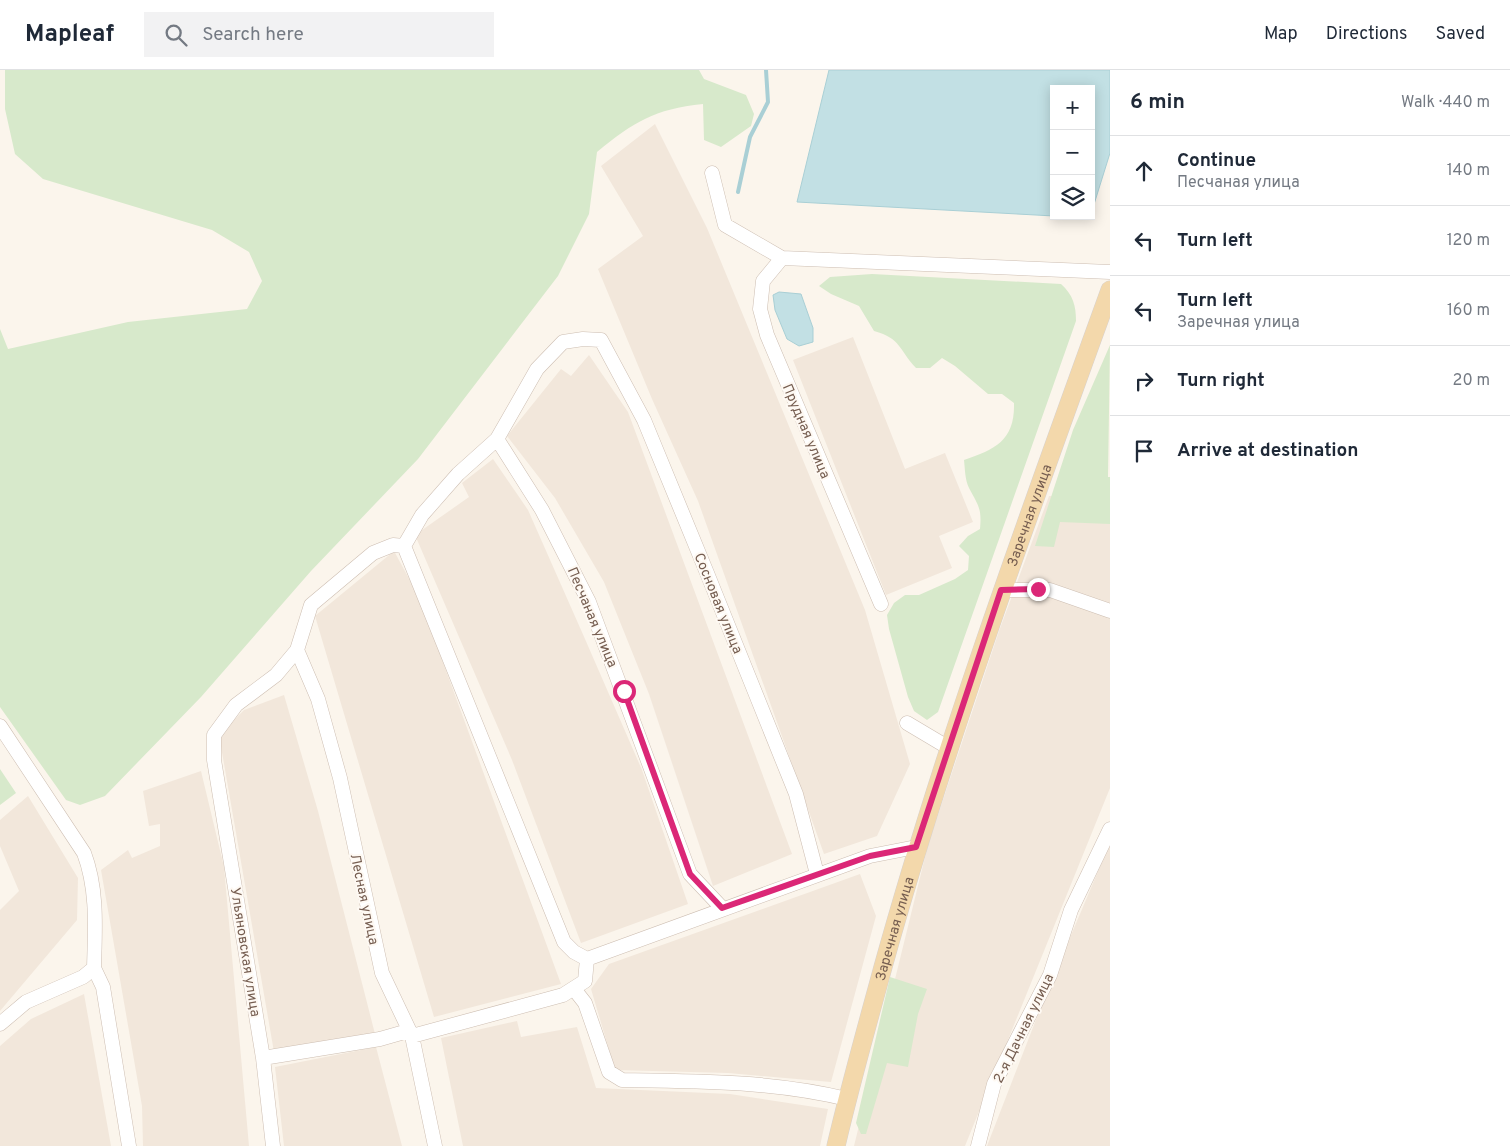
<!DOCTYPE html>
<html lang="en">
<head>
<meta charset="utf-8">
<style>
  body { margin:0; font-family:Overpass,sans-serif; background:#f2f2f3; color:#1f2937 }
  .controls { position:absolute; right:15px; top:15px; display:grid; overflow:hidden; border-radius:0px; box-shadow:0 2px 12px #0003 }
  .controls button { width:45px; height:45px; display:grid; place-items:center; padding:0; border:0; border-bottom:1px solid #e0e1e3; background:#fff; color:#1f2937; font:25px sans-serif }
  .stop { position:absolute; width:15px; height:15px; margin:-11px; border:4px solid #db2777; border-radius:50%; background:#fff }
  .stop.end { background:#db2777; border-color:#fff; box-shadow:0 1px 5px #0008 }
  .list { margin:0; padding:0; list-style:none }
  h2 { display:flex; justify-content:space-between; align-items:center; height:65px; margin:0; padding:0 20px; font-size:21px }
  h2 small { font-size:16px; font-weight:400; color:#747a83 }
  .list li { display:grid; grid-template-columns:32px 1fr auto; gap:15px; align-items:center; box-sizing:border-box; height:70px; padding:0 20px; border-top:1px solid #e0e1e3 }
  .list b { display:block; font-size:19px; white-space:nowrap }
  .list p { margin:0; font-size:16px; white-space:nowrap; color:#747a83 }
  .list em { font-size:16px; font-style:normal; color:#747a83 }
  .icon { flex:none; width:28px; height:28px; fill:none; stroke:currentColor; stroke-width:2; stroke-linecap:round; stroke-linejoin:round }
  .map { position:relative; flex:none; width:1110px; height:1076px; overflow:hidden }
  header { display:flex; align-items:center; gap:30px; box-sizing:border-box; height:70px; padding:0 25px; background:#fff; border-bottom:1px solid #e0e1e3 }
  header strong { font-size:24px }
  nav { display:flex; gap:28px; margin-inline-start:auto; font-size:18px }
  .search { width:350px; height:45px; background:#f2f2f3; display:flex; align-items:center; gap:12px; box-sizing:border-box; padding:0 18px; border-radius:0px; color:#747a83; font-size:19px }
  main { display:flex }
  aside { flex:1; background:#fff }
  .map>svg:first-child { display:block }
</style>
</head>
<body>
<header>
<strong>Mapleaf</strong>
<div class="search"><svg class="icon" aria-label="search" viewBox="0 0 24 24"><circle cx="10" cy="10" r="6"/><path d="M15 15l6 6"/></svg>Search here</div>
<nav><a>Map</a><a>Directions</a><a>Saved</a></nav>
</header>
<main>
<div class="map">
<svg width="1110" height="1076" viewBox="0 0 1110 1076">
  <rect width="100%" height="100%" fill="#fbf5ec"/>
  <path fill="#f2e7db" d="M655,54l52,104 158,382 45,154 -33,72 -53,18 -126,-353 -46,-102 -54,-130 45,-33 -42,-70z
    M853,267l52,132 40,-16 28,69 -34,14 13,32 -66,27 -93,-235z
    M589,285l39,57 164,442 -79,32 -64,-192 -45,-112 -49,-84 -48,-62 54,-67 10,7z
    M493,389l35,51 57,129 57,131 46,134 -107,39 -69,-183 -97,-225 54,-38 -7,-14z
    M1049,426l61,4v288l-145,358h-111l74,-301 71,-214z
    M394,481l25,46 142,387 -127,33 -119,-401z
    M284,625l34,116 57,223 -101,18 -55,-317 25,-25z
    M201,701l23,96 25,279h-106l-1,-40 -41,-236 27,-20 4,8 28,-12v-22l-11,2 -6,-35z
    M28,726l50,82 -1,42 -77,91v-101l19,-19 -19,-45v-26z
    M1110,773v303h-123l57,-147z
    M860,804l16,42 -45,166 -103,-9 -113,-3 -24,-81 18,-25z
    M84,924l27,152h-111v-100l31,-27z
    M517,951l4,16 56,-10 19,61 134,6 98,15 -8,37h-357l-22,-108z
    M376,977l26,99h-118l-9,-79z"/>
  <path fill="#d7e9cb" d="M5,0h694l5,9 42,16 8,19 -3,12 -30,21 -17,-7 -1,-36c-49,5 -69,18 -106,48l-8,62 -31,62 -140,183 -107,112 -110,126 -96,99 -25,9 -14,-5 -66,-93v-378l8,20 120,-27 119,-13 15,-28 -13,-29 -37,-22 -169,-51 -28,-25 -10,-45z
    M872,204l189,10c12,11 15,21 15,37l-138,391 -11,8 -13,-9 -6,-14 -19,-68 -2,-14 7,-12 11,-8h14l36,-16 13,-9 1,-14 -10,-10 9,-10 12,-7c2,-21 -2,-24 -11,-41 -4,-8 -4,-19 -5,-28 32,-11 51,-20 50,-57l-12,-9h-14l-33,-28 -13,-8 -12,10h-14c-18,-19 -14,-29 -42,-37l-15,-25 -28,-12 -12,-8 11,-9z
    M1110,275l-2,132h2v47l-50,-2 -6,25 -19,-1 38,-116z
    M0,699l16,24 -16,12z
    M890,907l37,12 -9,25 -10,53 -21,-4 -21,71h-5l-5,-11z"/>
  <path fill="#c2e0e4" stroke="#a9cfd5" d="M829,0h281v83l-19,61v-125h-37v127l-257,-14z
    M779,222l22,2 12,34v14l-14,4 -12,-7 -12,-29 -2,-15z"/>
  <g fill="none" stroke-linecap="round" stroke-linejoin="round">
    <path stroke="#a9cfd5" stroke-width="4" d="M738,122l12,-55 18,-35 -2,-32"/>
    <g stroke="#cdbeb2" stroke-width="15">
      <path id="minor" d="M712,103l13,52 57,33 328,14
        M782,188l-19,23 -3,28 7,26 114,269
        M497,369l45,71 47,92 101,272 32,34
        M404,476l160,396 10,10 13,7
        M1001,520h49l60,21
        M297,580l21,49 22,79 42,195 30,63 23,110
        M907,653l42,25
        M0,656l84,127c14,37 11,76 10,115l-11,9 -57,25 -26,22
        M94,898l9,19 26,159
        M574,919l11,14 24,69 13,8c75,1 152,1 225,19
        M412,966l151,-41 22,-14 2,-22 283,-103 46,-9
        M263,988l117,-19 28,-8
        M273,1076l-10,-88 -49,-298v-25l22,-30 40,-30 21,-25 14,-45 62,-52 20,-8 11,1 18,-31 36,-41 39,-35 40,-70 26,-27 20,-3 18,1 43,80 63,153 89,221 21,80
        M978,1076l16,-62 56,-109 21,-65 39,-81"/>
    </g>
    <g stroke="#d8d2ce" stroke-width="19">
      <g id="major">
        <path id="s1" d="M836,1076c14,-60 31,-120 47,-179 64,-230 146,-453 227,-677"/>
      </g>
    </g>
    <use href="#minor" stroke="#fff" stroke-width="14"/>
    <use href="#major" stroke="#f3d8ab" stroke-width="18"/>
  </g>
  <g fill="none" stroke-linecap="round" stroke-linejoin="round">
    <path stroke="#db2777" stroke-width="6" d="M624,621l66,183 32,34 148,-52 46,-9 85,-257 37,-1"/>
  </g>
  <g text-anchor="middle" stroke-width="4" stroke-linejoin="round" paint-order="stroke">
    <g font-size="14" fill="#755d50" stroke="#fef9f3">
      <text transform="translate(807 361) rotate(67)" y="5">Прудная улица</text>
      <text dy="5" stroke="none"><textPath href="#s1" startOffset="660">Заречная улица</textPath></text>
      <text transform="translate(719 533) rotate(68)" y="5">Сосновая улица</text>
      <text transform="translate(593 547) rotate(67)" y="5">Песчаная улица</text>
      <text transform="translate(365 829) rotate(78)" y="5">Лесная улица</text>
      <text dy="5" stroke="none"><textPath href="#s1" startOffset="225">Заречная улица</textPath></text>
      <text transform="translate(246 882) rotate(81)" y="5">Ульяновская улица</text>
      <text transform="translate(1023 958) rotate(-64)" y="5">2-я Дачная улица</text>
    </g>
  </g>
</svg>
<div class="controls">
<button>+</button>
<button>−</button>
<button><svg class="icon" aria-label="layers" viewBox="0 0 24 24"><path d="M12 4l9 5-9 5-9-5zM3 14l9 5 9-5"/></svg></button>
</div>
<div class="stop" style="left:624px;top:621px"></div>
<div class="stop end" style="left:1038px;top:519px"></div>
</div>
<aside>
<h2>6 min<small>Walk · 440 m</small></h2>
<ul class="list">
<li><svg class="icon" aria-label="ahead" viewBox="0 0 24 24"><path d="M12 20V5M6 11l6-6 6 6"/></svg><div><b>Continue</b><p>Песчаная улица</p></div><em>140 m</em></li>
<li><svg class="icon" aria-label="left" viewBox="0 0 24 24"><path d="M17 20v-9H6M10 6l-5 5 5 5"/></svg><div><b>Turn left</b></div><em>120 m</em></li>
<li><svg class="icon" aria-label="left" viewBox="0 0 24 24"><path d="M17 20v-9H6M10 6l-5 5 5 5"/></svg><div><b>Turn left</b><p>Заречная улица</p></div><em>160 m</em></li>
<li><svg class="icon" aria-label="right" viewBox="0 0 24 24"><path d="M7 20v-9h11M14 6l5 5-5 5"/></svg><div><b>Turn right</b></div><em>20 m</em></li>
<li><svg class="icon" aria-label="arrive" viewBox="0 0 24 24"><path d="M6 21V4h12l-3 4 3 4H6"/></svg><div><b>Arrive at destination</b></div></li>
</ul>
</aside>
</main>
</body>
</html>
